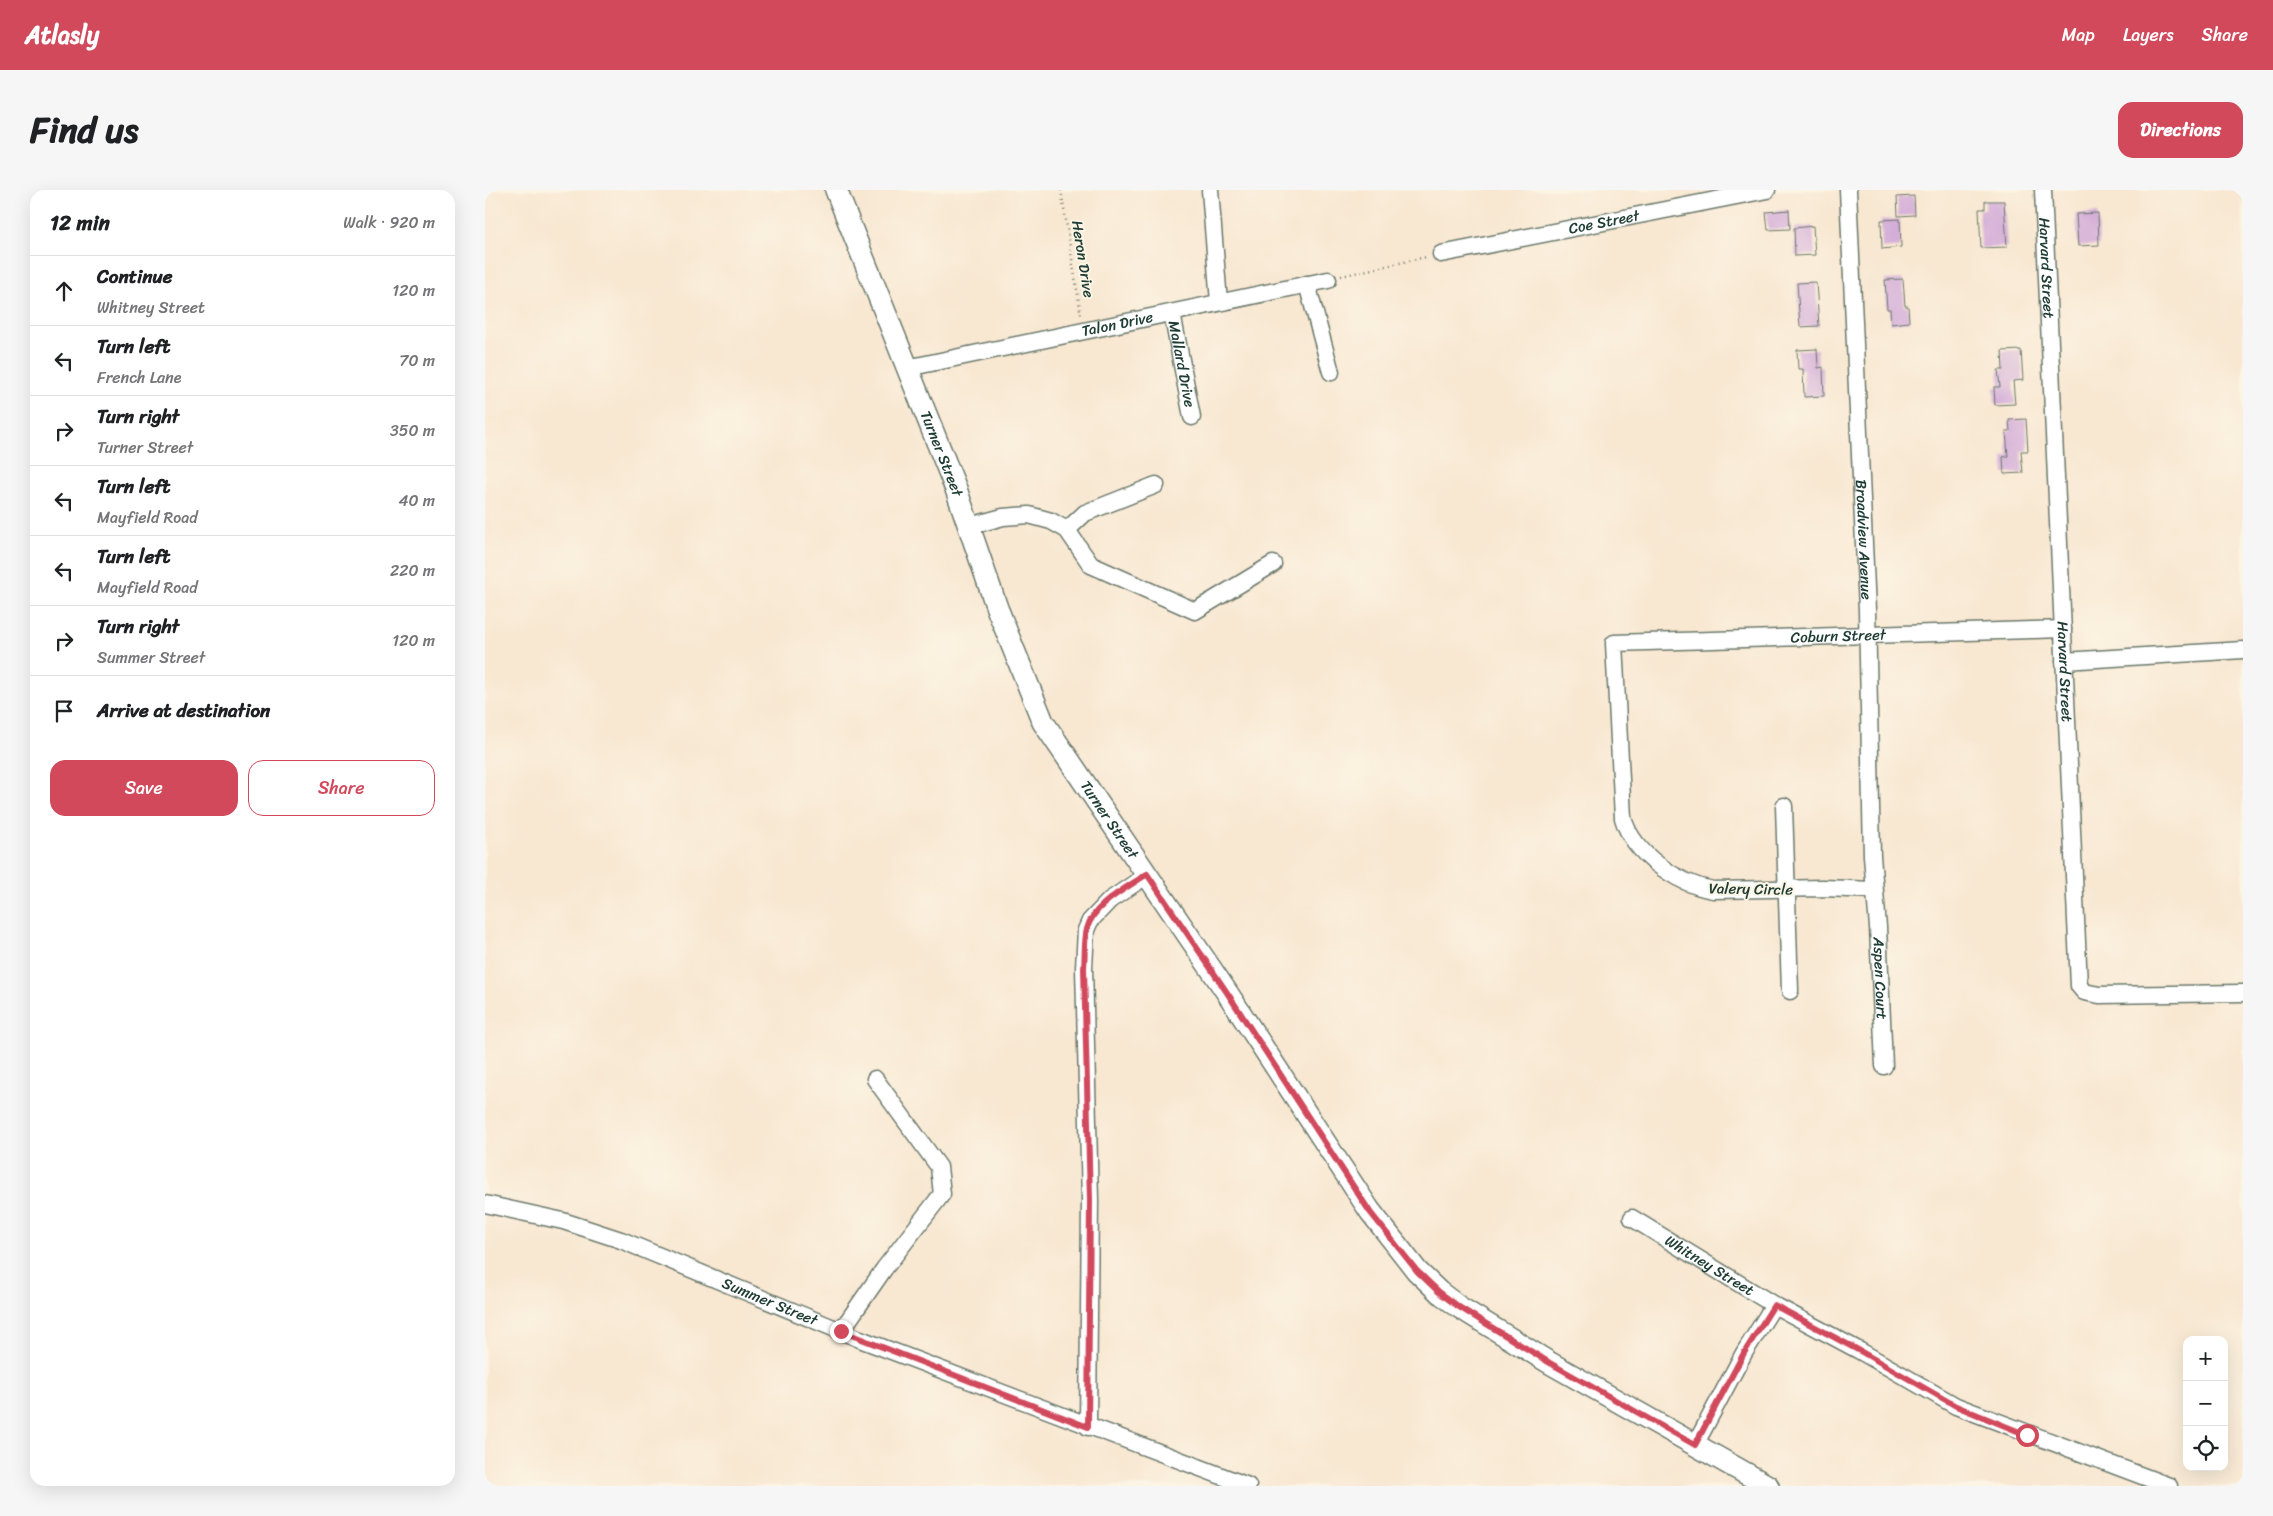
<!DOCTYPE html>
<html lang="en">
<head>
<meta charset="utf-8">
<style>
  body { margin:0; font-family:Sriracha,sans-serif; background:#f6f6f6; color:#202124 }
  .controls { position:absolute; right:15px; bottom:15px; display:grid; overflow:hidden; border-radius:10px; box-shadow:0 5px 20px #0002 }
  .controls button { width:45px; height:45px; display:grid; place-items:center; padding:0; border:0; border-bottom:1px solid #e0e0e0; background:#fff; color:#202124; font:25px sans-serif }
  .stop { position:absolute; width:15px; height:15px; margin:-11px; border:4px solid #d1495b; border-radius:50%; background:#fff }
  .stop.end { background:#d1495b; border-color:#fff; box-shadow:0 1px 5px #0008 }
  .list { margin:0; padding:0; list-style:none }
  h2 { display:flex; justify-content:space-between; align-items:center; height:65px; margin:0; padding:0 20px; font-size:21px }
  h2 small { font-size:16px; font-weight:400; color:#757577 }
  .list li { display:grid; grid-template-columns:32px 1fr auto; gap:15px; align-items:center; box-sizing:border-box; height:70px; padding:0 20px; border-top:1px solid #e0e0e0 }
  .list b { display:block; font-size:19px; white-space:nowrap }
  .list p { margin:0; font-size:16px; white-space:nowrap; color:#757577 }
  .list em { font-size:16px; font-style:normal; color:#757577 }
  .actions { display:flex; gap:10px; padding:15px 20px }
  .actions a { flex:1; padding:11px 0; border:1px solid #d1495b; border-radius:15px; text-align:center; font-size:18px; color:#d1495b }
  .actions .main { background:#d1495b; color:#fff }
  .icon { flex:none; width:28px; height:28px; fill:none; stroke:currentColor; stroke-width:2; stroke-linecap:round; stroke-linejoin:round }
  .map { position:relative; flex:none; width:1758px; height:1296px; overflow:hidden; border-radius:15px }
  header { display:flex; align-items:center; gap:30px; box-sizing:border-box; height:70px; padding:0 25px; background:#d1495b; color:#fff }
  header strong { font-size:24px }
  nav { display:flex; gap:28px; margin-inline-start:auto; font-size:18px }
  .intro { display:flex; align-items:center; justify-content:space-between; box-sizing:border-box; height:120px; padding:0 30px }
  h1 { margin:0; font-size:35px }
  .button { padding:12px 22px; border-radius:15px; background:#d1495b; color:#fff; font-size:18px; font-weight:700 }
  main { display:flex; gap:30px; padding:0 30px }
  aside { flex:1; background:#fff; border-radius:15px; box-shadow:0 5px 20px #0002 }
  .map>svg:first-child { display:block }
</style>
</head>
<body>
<header>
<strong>Atlasly</strong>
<nav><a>Map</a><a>Layers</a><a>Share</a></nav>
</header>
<div class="intro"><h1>Find us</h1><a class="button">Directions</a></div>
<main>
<aside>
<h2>12 min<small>Walk · 920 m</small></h2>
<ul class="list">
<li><svg class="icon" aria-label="ahead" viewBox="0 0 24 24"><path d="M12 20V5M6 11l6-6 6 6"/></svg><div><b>Continue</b><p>Whitney Street</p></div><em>120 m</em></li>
<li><svg class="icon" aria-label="left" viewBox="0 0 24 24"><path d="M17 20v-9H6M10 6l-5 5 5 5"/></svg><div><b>Turn left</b><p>French Lane</p></div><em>70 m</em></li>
<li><svg class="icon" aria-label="right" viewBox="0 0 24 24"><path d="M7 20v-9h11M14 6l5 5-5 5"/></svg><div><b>Turn right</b><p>Turner Street</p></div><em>350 m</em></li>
<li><svg class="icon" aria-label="left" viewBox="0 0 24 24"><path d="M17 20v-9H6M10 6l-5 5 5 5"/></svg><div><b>Turn left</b><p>Mayfield Road</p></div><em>40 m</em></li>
<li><svg class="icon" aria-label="left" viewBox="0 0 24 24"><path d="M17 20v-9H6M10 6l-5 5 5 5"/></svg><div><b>Turn left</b><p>Mayfield Road</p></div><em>220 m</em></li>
<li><svg class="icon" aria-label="right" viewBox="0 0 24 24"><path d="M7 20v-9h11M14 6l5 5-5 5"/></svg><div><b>Turn right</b><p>Summer Street</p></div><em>120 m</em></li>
<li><svg class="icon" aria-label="arrive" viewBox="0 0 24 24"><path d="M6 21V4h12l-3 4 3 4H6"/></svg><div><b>Arrive at destination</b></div></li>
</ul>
<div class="actions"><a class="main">Save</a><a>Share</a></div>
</aside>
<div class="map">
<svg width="1758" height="1296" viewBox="0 0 1758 1296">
  <rect width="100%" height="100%" fill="#fcf5e5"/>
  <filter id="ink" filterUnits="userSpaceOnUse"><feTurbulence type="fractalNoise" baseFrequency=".02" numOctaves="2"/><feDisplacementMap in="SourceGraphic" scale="10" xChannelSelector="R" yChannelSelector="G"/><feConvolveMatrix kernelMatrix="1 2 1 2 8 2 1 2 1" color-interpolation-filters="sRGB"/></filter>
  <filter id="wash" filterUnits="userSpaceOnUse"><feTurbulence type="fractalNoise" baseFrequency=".0096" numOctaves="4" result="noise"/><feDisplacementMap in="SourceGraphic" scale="20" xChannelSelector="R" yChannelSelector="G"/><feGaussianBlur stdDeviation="1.12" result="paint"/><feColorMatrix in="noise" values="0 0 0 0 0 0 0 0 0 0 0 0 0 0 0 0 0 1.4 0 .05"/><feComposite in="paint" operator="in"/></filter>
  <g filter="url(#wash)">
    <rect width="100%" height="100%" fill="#f8e7d1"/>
    <g id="blocks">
      <path fill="#d4aed8" d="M1429,6l1,19 -17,1 -1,-19z
        M1500,11h19l3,46 -26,1 -2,-39h6z
        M1304,20l1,19 -22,1 -2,-18z
        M1613,23l1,32 -21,1 -2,-32z
        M1415,29l1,28 -19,2 -1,-29z
        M1328,36l2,29 -20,1 -1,-28z
        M1418,89l2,27h3l1,16 -18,2 -1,-15h-3l-2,-29z
        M1331,92l3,44 -19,1 -3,-44z
        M1332,159l1,19 5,-1 1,29 -20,1 -1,-28h-5l-1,-19z
        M1536,160l2,30 -10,1 2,23 -20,1 -1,-18h6l-2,-17h5l-1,-19z
        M1541,229l2,32h-7l2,22 -19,1 -1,-17 5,-1 -2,-25h4l-1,-11z"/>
    </g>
  </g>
  <g filter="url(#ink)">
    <use href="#blocks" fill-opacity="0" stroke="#6b786b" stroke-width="1"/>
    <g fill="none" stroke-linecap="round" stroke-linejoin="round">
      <g stroke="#6b786b" stroke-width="19">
        <g id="minor">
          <path d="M725,0l9,112"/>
          <path id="s1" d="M1363,0l19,420 5,246 6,71 6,139"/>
          <path id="s2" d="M1558,0l36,796 5,6 15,3 144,-2"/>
          <path id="s3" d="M956,64l326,-64"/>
          <path d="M822,94l24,88"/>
          <path id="s4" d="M687,123l20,104"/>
          <path id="s5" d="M422,178l421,-88"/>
          <path d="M485,336l33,-9 26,-2 22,6 16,9 24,35 104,46 78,-47"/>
          <path d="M582,340l18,-17 71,-28"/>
          <path d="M1579,471l179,-11"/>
          <path d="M1299,616l6,185"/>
          <path id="s6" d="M1389,700l-51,-2 -110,2c-35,-6 -80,-36 -90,-72l-9,-175 449,-14"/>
          <path id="s7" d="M0,1014l78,17 58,19 239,99 388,147"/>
          <path id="s8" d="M1147,1028l142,87 86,46 96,55 213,80"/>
          <path d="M356,1141l43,-62 58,-75 -3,-27 -64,-88"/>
          <path d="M603,1237l2,-227 -6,-232 2,-38 4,-9 20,-21 37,-25"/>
          <path d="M1210,1255l49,-92 30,-48"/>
        </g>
      </g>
      <g stroke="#6b786b" stroke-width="24">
        <g id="major">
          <path id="s9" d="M351,0l120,299 41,119 46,114 183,269 144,220 47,60 22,21 20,15 91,56 218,123"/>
        </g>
      </g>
      <path stroke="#6b786b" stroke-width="2.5" stroke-dasharray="1 4" stroke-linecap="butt" d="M576,0l20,125
        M856,86l85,-19"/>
      <use href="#minor" stroke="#fff" stroke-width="16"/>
      <use href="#major" stroke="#fff" stroke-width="21"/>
    </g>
  </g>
  <g fill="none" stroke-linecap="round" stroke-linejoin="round" filter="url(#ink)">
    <path stroke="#d1495b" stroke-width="6" d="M356,1141l247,96 2,-227 -6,-232c1,-12 0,-27 3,-39 6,-25 40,-41 60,-55l79,117 144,221 47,59 22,21 20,15 91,56 145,82 49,-92 30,-48 86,46 96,55 71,29"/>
  </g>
  <g text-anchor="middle" stroke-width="4" stroke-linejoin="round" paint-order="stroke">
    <g font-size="15" fill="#1f3d34" stroke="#fcf5e5">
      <text dy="5" stroke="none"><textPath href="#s3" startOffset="166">Coe Street</textPath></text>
      <text transform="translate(598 69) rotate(81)" y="5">Heron Drive</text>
      <text dy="5" stroke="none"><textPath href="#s2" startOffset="78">Harvard Street</textPath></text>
      <text dy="5" stroke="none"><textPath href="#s5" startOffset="215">Talon Drive</textPath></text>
      <text dy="5" stroke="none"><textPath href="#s4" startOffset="52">Mallard Drive</textPath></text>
      <text dy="5" stroke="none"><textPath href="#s9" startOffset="284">Turner Street</textPath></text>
      <text dy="5" stroke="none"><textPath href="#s1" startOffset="350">Broadview Avenue</textPath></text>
      <text dy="5" stroke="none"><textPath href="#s6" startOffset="681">Coburn Street</textPath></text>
      <text dy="5" stroke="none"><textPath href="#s2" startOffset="482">Harvard Street</textPath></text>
      <text dy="5" stroke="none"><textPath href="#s9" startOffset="689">Turner Street</textPath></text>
      <text transform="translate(1266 699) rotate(1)" y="5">Valery Circle</text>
      <text dy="5" stroke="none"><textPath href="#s1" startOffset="789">Aspen Court</textPath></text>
      <text dy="5" stroke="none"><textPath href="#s8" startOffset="91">Whitney Street</textPath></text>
      <text dy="5" stroke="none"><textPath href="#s7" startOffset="302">Summer Street</textPath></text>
    </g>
  </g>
</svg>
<div class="controls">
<button>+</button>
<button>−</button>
<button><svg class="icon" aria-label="locate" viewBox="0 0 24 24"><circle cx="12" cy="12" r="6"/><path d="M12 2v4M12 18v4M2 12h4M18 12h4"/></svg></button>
</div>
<div class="stop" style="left:1542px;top:1245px"></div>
<div class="stop end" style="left:356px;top:1141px"></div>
</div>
</main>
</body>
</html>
